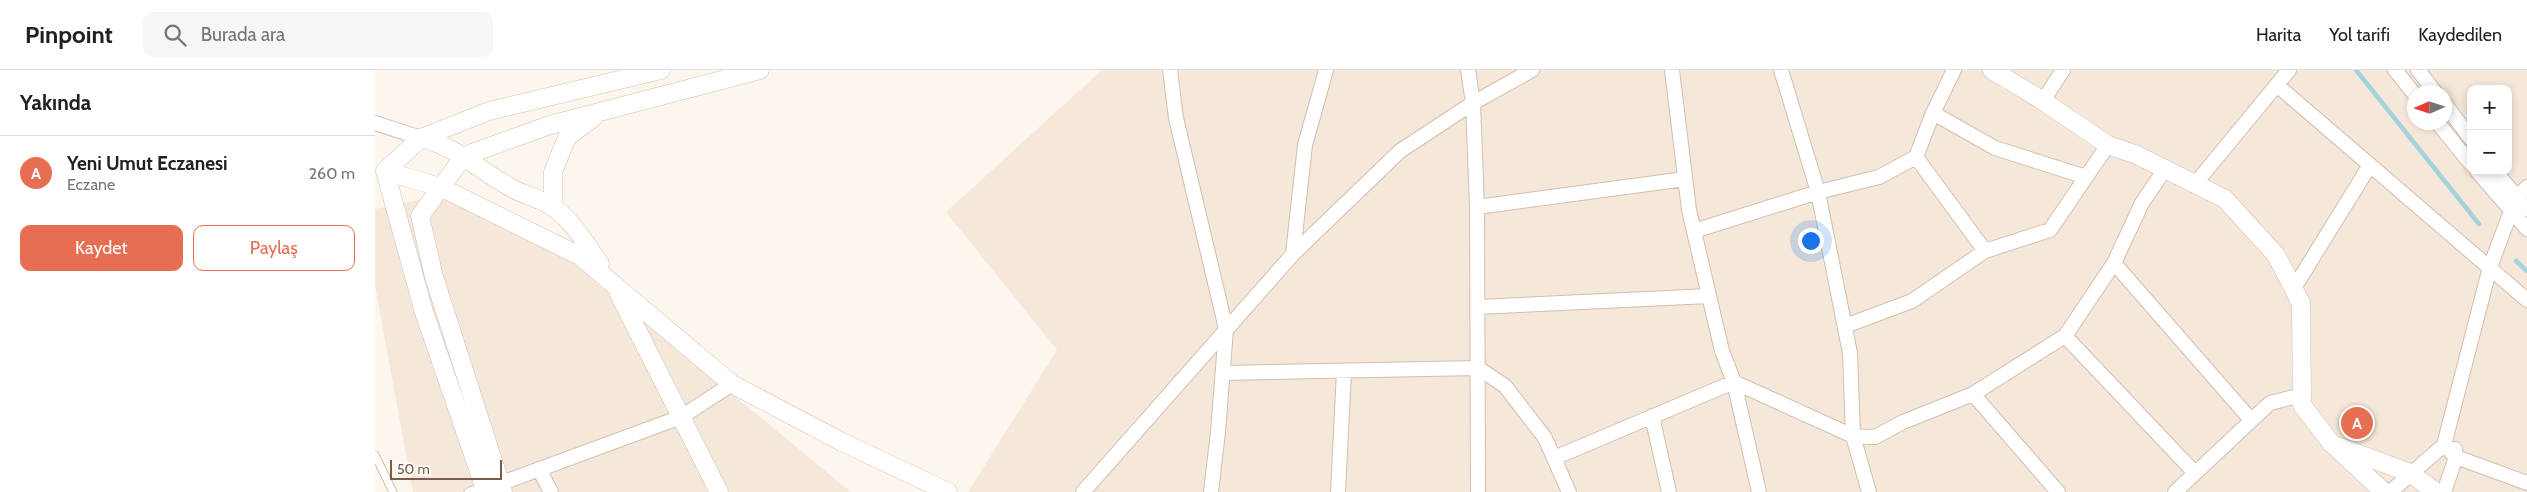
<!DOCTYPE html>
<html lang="tr">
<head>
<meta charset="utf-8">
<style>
  body { margin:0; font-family:Cabin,sans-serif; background:#f6f6f6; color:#202124 }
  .controls { position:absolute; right:15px; top:15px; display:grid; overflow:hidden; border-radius:10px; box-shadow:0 2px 8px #0003 }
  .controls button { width:45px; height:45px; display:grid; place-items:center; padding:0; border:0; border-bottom:1px solid #e0e0e0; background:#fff; color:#202124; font:25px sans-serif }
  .compass { position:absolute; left:2032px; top:15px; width:45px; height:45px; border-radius:50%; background:#fff; box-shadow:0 2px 8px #0003; rotate:267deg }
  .scale { position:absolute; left:15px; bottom:12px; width:112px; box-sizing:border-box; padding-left:5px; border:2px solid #7a5c4d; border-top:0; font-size:14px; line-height:18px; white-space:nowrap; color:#7a5c4d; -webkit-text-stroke:4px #fffaf3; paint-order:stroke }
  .you { position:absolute; left:1435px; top:170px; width:18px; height:18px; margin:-12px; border:4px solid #fff; border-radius:50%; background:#1a73e8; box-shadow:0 0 0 8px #1a73e833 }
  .badge { display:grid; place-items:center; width:32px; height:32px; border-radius:50%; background:#e76f51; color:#fff; font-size:16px; font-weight:700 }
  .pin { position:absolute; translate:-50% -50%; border:2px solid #fff; box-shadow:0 1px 5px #0006 }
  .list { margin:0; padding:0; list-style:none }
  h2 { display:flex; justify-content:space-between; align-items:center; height:65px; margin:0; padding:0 20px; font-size:21px }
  h2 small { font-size:16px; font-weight:400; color:#757577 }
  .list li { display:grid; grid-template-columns:32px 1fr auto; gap:15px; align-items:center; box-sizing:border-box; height:75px; padding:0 20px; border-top:1px solid #e0e0e0 }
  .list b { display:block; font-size:19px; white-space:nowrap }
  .list p { margin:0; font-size:16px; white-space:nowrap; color:#757577 }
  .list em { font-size:16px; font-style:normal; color:#757577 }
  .actions { display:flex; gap:10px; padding:15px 20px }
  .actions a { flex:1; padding:11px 0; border:1px solid #e76f51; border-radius:10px; text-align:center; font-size:18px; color:#e76f51 }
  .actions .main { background:#e76f51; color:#fff }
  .icon { flex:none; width:28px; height:28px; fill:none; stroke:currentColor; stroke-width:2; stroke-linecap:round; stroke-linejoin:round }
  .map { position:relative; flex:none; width:2152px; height:422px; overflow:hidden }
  header { display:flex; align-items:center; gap:30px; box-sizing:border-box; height:70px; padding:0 25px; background:#fff; border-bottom:1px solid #e0e0e0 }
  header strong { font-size:24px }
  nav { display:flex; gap:28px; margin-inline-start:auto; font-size:18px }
  .search { width:350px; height:45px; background:#f6f6f6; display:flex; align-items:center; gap:12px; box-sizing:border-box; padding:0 18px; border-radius:10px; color:#757577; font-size:19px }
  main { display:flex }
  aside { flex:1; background:#fff }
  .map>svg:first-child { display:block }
</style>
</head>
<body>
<header>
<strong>Pinpoint</strong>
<div class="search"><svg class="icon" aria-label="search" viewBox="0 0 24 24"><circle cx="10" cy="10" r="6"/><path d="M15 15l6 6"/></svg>Burada ara</div>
<nav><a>Harita</a><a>Yol tarifi</a><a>Kaydedilen</a></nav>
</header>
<main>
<aside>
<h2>Yakında<small></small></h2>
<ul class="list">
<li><span class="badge">A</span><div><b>Yeni Umut Eczanesi</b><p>Eczane</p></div><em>260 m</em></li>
</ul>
<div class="actions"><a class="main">Kaydet</a><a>Paylaş</a></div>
</aside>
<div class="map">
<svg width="2152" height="422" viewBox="0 0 2152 422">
  <rect width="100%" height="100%" fill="#fdf6ec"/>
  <path fill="#f5e8da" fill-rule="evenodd" d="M727,0h1425v422h-1559l89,-142 -111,-138zM2096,19h37v82h-37zM2040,22h30v30h-30z
    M72,124l128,70 276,228h-438l-38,-206v-77z"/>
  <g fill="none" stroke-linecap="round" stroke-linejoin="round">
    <path stroke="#a5d3da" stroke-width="4.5" d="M1981,0l123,154
      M2141,191l11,10"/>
    <g stroke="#d1beb0" stroke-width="9">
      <path id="service" d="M0,385l18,37
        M93,422l16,-7"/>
    </g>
    <g stroke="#d1beb0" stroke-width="16">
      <path id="minor" d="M795,0l6,48 50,211 -8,103 -7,60
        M1093,0l5,33 4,104 1,285
        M1297,0l17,140 33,141 12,31 25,110
        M1406,0l37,122 32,161 3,83 16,56
        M2020,0l20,25
        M2043,0l17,22
        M1903,16l249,214
        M1668,31l20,-31
        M2070,34l26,35
        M1558,43l62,35 91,29 22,-32
        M2062,52l34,42
        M0,53l46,15
        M1541,87l69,94
        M2102,101l50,58
        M2120,101l32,38
        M1820,114l94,-114
        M1102,137l208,-28
        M1319,161l124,-39 61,-15 37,-20 17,-44 21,-43
        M918,184l12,-109 21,-75
        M1739,193l137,157
        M1919,218l76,-123
        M1103,237l231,-11
        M1470,256l67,-25 73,-50 65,-21 36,-53
        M1690,266l129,136
        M848,303l255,-5 27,18 40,52 24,54
        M1598,324l85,98
        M1277,346l17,76
        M2069,375l12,12 71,26
        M1179,388l180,-76 119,54 22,1 28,-15 70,-28 92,-58 49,-73 28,-60 23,-34
        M164,399l12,23
        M115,414l12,-1 179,-66 51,-33
        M708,422l210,-238 107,-103 73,-48 59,-33
        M963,422l6,-121
        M1800,422l95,-89 32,-8
        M2015,422l54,-47 46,-178 26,-69 11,-11
        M2069,422l12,-35 -1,-8"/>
    </g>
    <g stroke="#d1beb0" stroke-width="19">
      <path id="tertiary" d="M1617,0l51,31 65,44 29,10 88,44 51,56 25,48 1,102 29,38 53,49
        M46,68c38,10 55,30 87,48 14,9 32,12 45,21 20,14 33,37 47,57
        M10,101l55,16 140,69 152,128 110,58 106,50
        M178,137v-35l14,-35 26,-19
        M244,224l100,198
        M1965,377l70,26 26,19
        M111,422l-62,-180 -39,-141 36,-33 68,-27 172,-41
        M128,422l-69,-215 -14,-61 44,-60 86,-31 210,-55"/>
    </g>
    <use href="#service" stroke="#fff" stroke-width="7"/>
    <use href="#minor" stroke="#fff" stroke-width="14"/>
    <use href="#tertiary" stroke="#fff" stroke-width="18"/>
  </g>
</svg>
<div class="controls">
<button>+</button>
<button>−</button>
</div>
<svg class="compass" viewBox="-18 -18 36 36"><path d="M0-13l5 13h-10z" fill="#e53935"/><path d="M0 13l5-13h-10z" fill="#757577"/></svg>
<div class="scale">50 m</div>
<div class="you"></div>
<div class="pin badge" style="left:1982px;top:353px">A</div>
</div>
</main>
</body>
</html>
